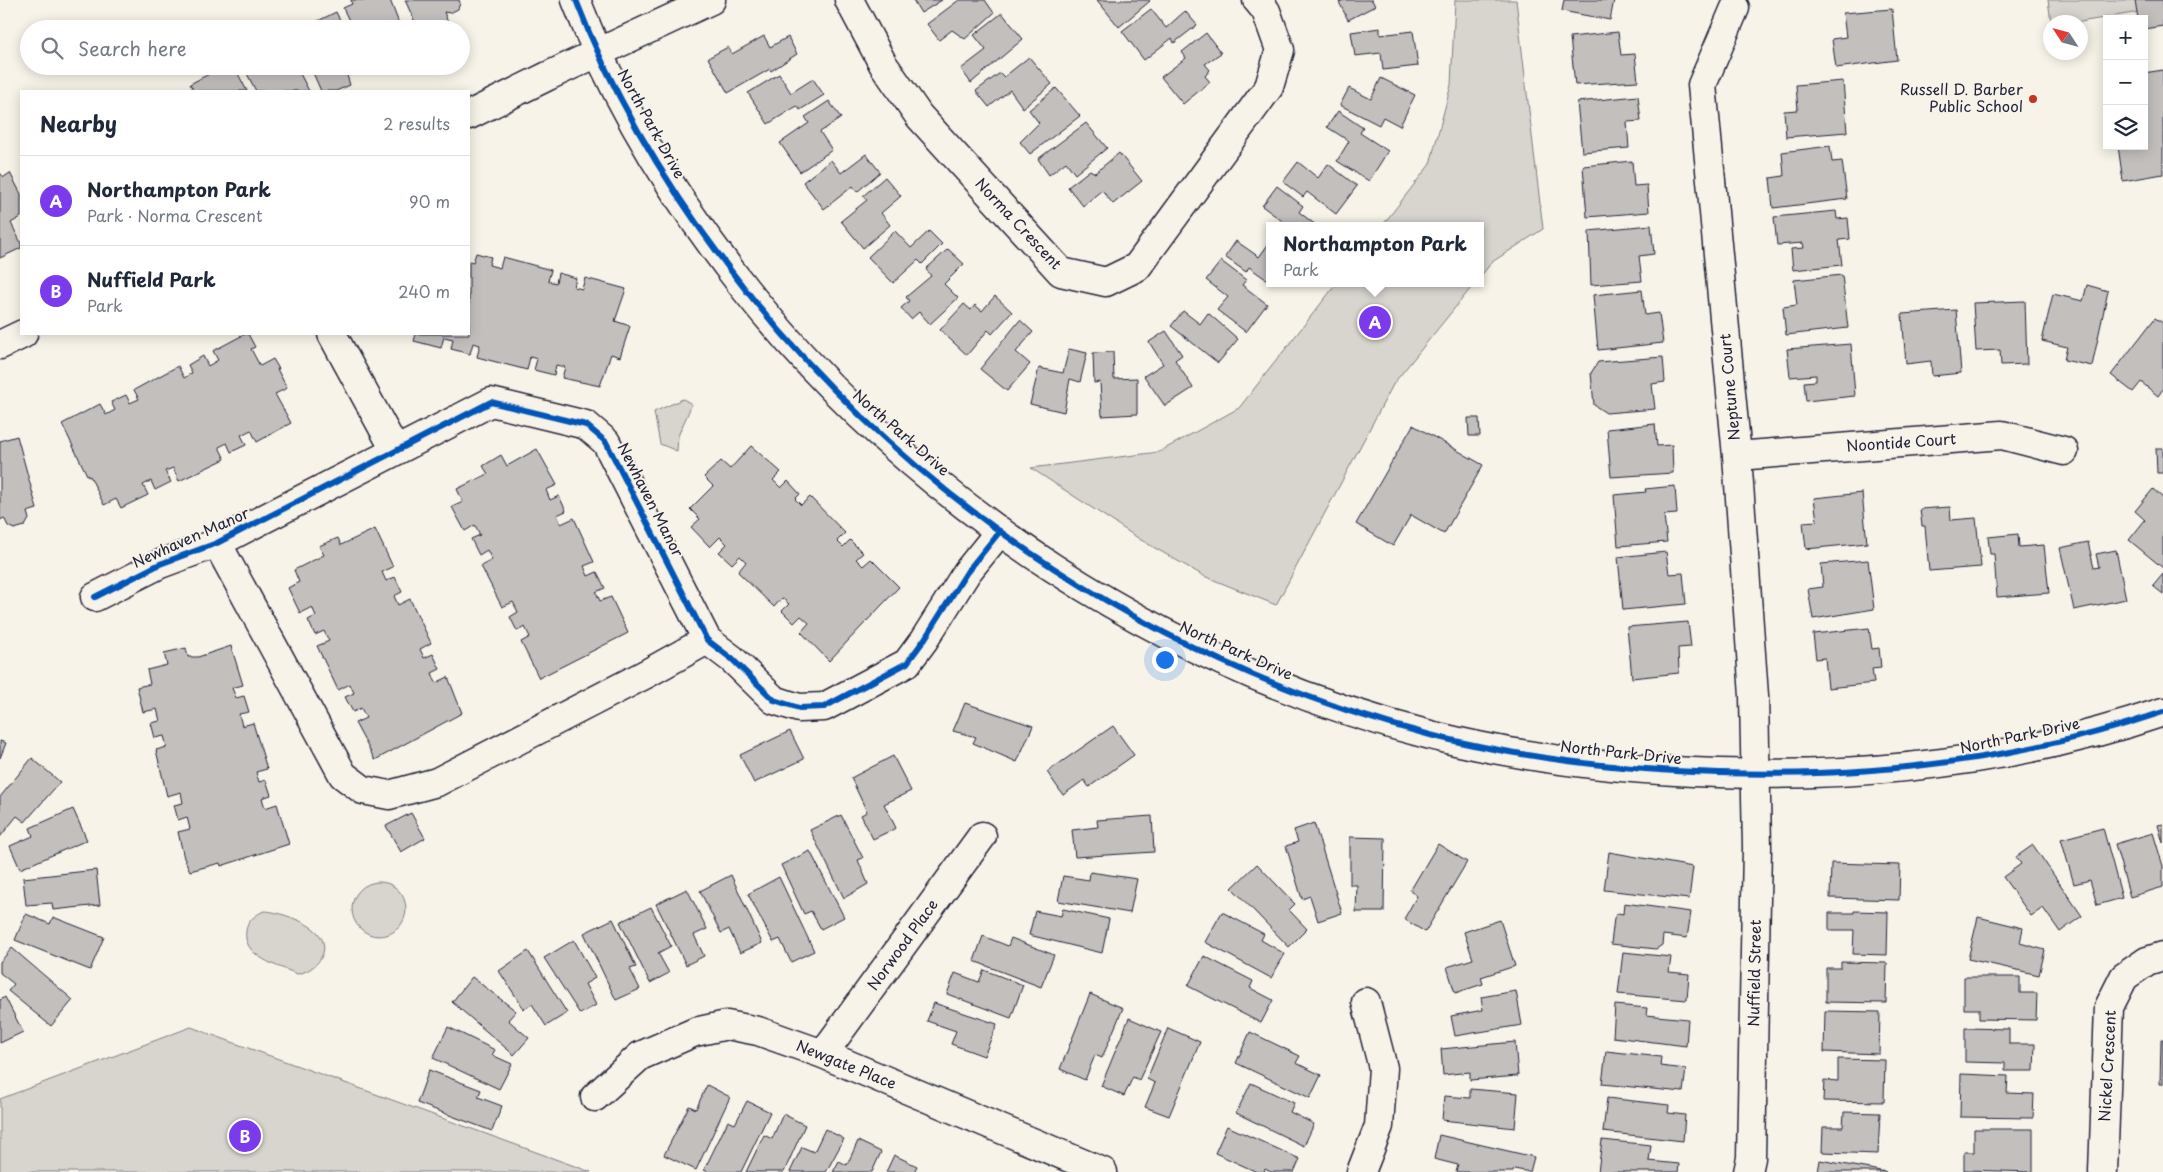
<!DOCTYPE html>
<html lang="en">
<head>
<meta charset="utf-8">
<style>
  body { margin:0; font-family:"Playpen Sans",sans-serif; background:#f6f6f7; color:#1f2937 }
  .controls { position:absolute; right:15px; top:15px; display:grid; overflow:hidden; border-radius:0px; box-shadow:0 2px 12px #0003 }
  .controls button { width:45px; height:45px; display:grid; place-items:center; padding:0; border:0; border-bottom:1px solid #e0e1e3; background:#fff; color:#1f2937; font:25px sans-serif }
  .compass { position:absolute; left:2043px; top:15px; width:45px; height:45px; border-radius:50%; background:#fff; box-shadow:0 2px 12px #0003; rotate:306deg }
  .you { position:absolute; left:1164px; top:659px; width:18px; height:18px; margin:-12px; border:4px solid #fff; border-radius:50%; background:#1a73e8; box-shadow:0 0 0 8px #1a73e833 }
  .badge { display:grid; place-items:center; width:32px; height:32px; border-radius:50%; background:#7c3aed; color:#fff; font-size:16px; font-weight:700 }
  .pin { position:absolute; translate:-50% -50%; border:2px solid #fff; box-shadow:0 1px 5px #0006 }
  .popup { position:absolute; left:1266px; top:222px; width:218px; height:65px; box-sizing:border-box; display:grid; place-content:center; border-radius:0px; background:#fff; filter:drop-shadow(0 1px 4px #0005); font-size:16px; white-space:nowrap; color:#747a83 }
  .popup b { font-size:19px; color:#1f2937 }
  .popup::after { content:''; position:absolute; left:50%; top:100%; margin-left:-10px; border:10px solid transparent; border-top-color:#fff }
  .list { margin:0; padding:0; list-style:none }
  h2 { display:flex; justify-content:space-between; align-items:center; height:65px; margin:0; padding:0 20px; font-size:21px }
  h2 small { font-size:16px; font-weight:400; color:#747a83 }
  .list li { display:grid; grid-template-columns:32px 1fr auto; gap:15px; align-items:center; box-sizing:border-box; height:90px; padding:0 20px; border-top:1px solid #e0e1e3 }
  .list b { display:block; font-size:19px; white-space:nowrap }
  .list p { margin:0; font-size:16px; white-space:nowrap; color:#747a83 }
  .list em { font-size:16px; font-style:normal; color:#747a83 }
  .icon { flex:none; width:28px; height:28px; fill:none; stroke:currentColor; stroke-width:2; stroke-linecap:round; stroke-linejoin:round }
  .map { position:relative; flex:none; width:2163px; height:1172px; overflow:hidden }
  .search { position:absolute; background:#fff; box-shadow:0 2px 12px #0003; left:20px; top:20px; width:450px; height:55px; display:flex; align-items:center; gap:12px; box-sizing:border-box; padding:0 18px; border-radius:28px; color:#747a83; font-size:19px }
  .panel { position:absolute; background:#fff; box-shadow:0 2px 12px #0003; left:20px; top:90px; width:450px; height:245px; border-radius:0px }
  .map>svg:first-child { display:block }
</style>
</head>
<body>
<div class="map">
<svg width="2163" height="1172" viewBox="0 0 2163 1172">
  <rect width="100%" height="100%" fill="#f7f3e8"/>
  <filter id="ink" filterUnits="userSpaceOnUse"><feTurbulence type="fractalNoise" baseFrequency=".02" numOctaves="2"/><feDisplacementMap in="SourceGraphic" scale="10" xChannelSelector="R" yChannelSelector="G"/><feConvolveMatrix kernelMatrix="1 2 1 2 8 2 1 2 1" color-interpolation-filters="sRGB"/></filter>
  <g filter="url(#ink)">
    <path fill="#d8d5cf" stroke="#7d7c85" d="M1455,0h61l27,229 -51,33 -12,15v-51h-98l48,-62 21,-79z
      M2048,0h115v8l-83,14h-29z
      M1337,283h138l-81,100 -118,222 -72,-29 -63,-36 -110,-72 128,-16 80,-44z
      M683,399l9,5 -14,32 -1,15 -17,-7 -6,-32z
      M352 909a27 27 0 1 1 54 0a27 27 0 1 1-54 0Z
      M264,911c13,0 44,11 53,21 17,18 -1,39 -20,42 -18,-8 -55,-17 -51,-43 1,-10 9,-16 18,-20z
      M191,1027l49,18 351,127h-591v-73z"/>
    <path fill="#c2bfbd" stroke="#22223b" d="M351,0h39l10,26 4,-1 3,4h-54l-10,-21 9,-4z
      M405,0h54l1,3 -2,6 -8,4 -6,-1 6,16 -32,1z
      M913,0h29l-21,13z
      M959,0h26l9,13 -29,26 -13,-9 -13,10 -12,-16z
      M1097,0h52l1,1 -31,26z
      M1344,0h28l3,6 -27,14 -9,-18z
      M1564,0h50l-4,20 -48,-9z
      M2135,0h28v26l-19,3v-10h-6z
      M1151,9l15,19 19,-17 12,14 -23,18 -2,-5 -28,22 -22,-29z
      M1892,9l5,51 -61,8 -4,-29 14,-2 -3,-24z
      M336,12l8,17h-42z
      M1002,13l21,26 -52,44 -10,-14 25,-19 -12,-15z
      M1380,28v7l33,-4 5,35 -35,4 -2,-17 -26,3 -4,-24z
      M1618,32l3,23 14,-1 3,27 -63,4 -5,-48z
      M1206,33l15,20 -16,11 5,6 -5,6 5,6 -27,22 -22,-27 25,-19 -4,-6z
      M764,36l6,11 18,-10 9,17 -26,17 -1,-2 -42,24 -20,-35 20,-11 4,7z
      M1029,57l23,27 -29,24 -13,-18 -21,17 -13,-16 24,-18 4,4z
      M224,66h10l13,25h-53l-4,-7z
      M243,66h53l13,25h-53z
      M310,66h47l-11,6 4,13 -14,6h-15z
      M2163,70v104l-40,7 -5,-35h26v-73z
      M779,74l12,19 22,-14 11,16 -24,15 -3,-4 -29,18 -20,-31z
      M1381,78l34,17 -15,31 -17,-9 -4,8 -39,-20 9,-17 22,11z
      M1843,81l4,51 -61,5 -2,-26 14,-1 -2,-25z
      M1056,88l24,28 -50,38 -10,-12 19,-19 -10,-13z
      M1638,96l3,25 -14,1 2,26 -47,4 -5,-50z
      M829,101l12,17 -21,14 12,18 -32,22 -20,-29 29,-20 -4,-6z
      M1338,111l25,17 -3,5 28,18 -19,30 -32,-20 12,-20 -22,-14z
      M1086,123l21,25 -32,26 -9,-12 -17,13 -11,-16z
      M1830,146l2,16 10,-1 5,38 -74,9 -3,-30 14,-2 -2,-24z
      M1119,153l23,28 -29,23 -11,-14 -19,16 -15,-19 22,-17 5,3z
      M866,154l14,18 -23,20 -4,-6 -29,23 -21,-27 28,-22 10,13z
      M1632,161l2,25 13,-1 2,27 -62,5 -4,-51z
      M1298,162l20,16 10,-14 29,22 -21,28 -29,-22 -4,5 -20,-15z
      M0,173l4,4 6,-4 11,21v23l-10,6 10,20v5l-21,10z
      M885,177l16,19 -20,17 9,12 -27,23 -22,-27 26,-21 -4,-4z
      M1277,186l26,20 -4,6 18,14h-28l-27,-20z
      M1836,211l1,8 11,-1 2,21 -11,1 3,25 -49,5 -2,-21 13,-1 -1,-5 -26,2 -3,-28z
      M1651,225l3,29 -15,2 3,25 -51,4 -2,-54z
      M895,231l16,17 18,-17 13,13 -20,20 -4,-4 -25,23 -25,-26z
      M1236,241l23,16 11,-15v40l-21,-15 -3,5 -21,-15z
      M948,249l16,15 -20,20 14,14 -28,26 -11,-12 -8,7 -10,-11 8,-7 -3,-4 25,-21 -5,-7z
      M476,253l15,4 -2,8 11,3 3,-11 48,13 -3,11 8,2 2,-10 18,5 -2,9 8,2 3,-11 41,11 -11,32 15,5 -10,31 -9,-3 -11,32 -38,-8 3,-11 -9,-2 -2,10 -20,-5 3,-11 -7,-2 -3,13 -50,-13 3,-12 -7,-2 -3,11 -19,-5 2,-10 -9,-2 -3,11 -27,-7 2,-7h53v-73l4,1z
      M1221,261l25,19 -4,5 25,19 -21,28 -29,-22 11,-13 -22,-17z
      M1842,275l6,53 -62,7 -3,-28 14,-2 -3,-25z
      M2087,285l21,6 -16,75 -28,-6 3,-13 -25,-6 11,-47 30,7z
      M1642,290l3,25 14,-2 4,30 -65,7 -5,-55z
      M995,296l17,16 -20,22 -4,-4 -21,25 -27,-25 24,-26 7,6 4,-5 7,6z
      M2025,301l2,63 -26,1 -1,-15 -24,1 -3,-48z
      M1956,310l5,63 -29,3 -1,-15 -25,3 -4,-50z
      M1183,311l17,13 8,-11 30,26 -20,24 -47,-37z
      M2155,318l8,5v66l-5,7 -17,-14 -8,10 -22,-17z
      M1020,320l13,12 -17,20 14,12 -23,27 -27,-22z
      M1166,331l16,24 -7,5 18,28 -28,18 -21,-30 19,-12 -14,-22z
      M245,334h3l7,13 -4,2 9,17 13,-7 6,10h-2l10,19 -12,6 16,29 -34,19 -6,-12 -10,5 5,10 -15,7 -4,-9 -8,4 6,12 -46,22 -6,-13 -8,3 6,11 -16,8 -4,-9 -8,4 5,10 -27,13 -5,-9 -12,6 -14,-29 -2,1 -26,-53 38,-20 6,11 9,-5 -4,-8 15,-7 4,8 9,-4 -5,-9 44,-24 6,12 8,-5 -4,-8 15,-9 5,10 10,-6 -5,-9z
      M1851,344l4,52 -49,5 -2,-19 12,-1v-6l-26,2 -3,-28z
      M1069,349l18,4 -7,29 -10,-3 -6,33 -34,-8 9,-36 24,5z
      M1113,352l1,27 23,-1v36l-35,2 -2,-34 -6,1 -1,-30z
      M1663,357l2,25 -13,2 3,25 -49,4 -12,-8 -3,-32 7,-11z
      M1468,418h11l1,18h-11z
      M1655,424l2,22 15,-1 1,28 -62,4 -4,-48z
      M1413,425l70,40 -39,69 -33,-19 -18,31 -37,-22z
      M17,436l20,73 -10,3 2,7 -4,7 -11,3 -6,-3 -4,-8 -4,2v-79z
      M751,446l30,26 -8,8 8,8 7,-7 12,13 -5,5 6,6 9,-8 35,36 -8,8 6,6 7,-7 13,13 -7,6 7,7 8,-7 28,28 -70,74 -28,-29 8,-9 -8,-7 -7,7 -12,-12 7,-7 -7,-6 -8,9 -36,-35 8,-10 -6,-6 -8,8 -13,-12 8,-8 -7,-7 -10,10 -19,-20 9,-8 -10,-10 23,-23 -9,-9 17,-16 9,8z
      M2156,448h7v25h-6z
      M537,449l20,36 -11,5 4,10 9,-4 7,15 -9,4 4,9 13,-6 20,44 -10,4 4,10 9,-4 8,16 -9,4 4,9 11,-4 17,36 -89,45 -18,-36 9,-5 -5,-10 -8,4 -7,-14 8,-5 -5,-10 -11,5 -21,-41 11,-6 -5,-10 -8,5 -8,-16 9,-4 -5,-10 -10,6 -13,-24 11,-5 -6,-13 31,-15 -5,-8 18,-11 6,11z
      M1675,486l2,28 -13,1 3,27 -49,4 -4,-51 32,-3 -1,-3z
      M2153,489l10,9v70l-34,-28 16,-20 -10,-9z
      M1862,493l5,50 -61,6 -3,-27 14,-1 -3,-23z
      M1950,507l1,13 25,-2 5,49 -52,4 -4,-45h-3l-2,-17z
      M375,529l18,38 -11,5 4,9 9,-4 7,15 -8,4 4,9 12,-6 21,44 -11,6 4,9 9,-4 7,15 -8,4 4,10 12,-6 14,36 -87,47 -20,-37 11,-5 -5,-10 -8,4 -8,-15 9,-4 -4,-9 -12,6 -21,-44 12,-5 -5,-10 -9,4 -7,-15 8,-4 -4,-9 -12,6 -12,-25 11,-6 -5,-12 30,-15 -5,-9 19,-8 3,7z
      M2018,534l1,13 25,-2 5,48 -52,4 -3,-43h-4l-2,-17z
      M2088,542l6,26 5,-1 -3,-13 20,-4 10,49 -52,11 -14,-62z
      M1666,552l3,22 14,-1 3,31 -63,6 -5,-53z
      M1868,560l6,49 -61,10 -5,-30 15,-2 -2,-23z
      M2163,574v20l-10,-8z
      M1688,622l3,25 -13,1 1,25 -47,5 -5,-51z
      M1869,628l3,21 7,-1 2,20 -9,1 2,14 -46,5 -3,-30 -9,1 -3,-25z
      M231,646l12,39 -11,3 4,10 8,-2 5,16 -10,2 3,12 11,-3 14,46 -11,3 3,10 7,-2 5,15 -9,3 3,10 12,-4 12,40 -68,22 -1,-3 -30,8 -6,-13 -6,-26 12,-3 -3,-12 -9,3 -4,-15 9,-2 -2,-11 -14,4 -11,-46 11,-3 -3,-11 -9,2 -4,-15 9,-2 -3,-12 -14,3 -6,-25 13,-3 -3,-14 20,-5 -3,-12 22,-5 2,9h10z
      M965,703l68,23 -16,36 -44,-19 3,-6 -23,-6z
      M1113,726l21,29 -45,32 -5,-7 -21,15 -16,-23z
      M790,731l14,28 -50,24 -14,-28z
      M0,741l6,2 -6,15z
      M893,756l18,35 -27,13 12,24 -23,11 -12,-24 6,-3 -16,-34z
      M32,758l28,24 -35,40 -8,-6 -17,21v-40z
      M73,809l14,31 -67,29 -10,-23 23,-10 -3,-8z
      M411,813l14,25 -24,14 -15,-26z
      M841,815l22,43 -5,2 10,24 -24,14 -34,-68z
      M1152,816l2,36 -79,5 -3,-27 26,-3 -1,-7z
      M1314,823l28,90 -24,8 -8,-25 -8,3 -16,-53 12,-4 -4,-12z
      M2163,824v19l-5,-18z
      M2103,828l19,70 -25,7 -7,-25 -16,4 -13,-45z
      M2153,833l10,33v21l-33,10 -15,-53z
      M1350,837l35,1 -1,74h-28l1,-27h-7z
      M1438,844l29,18 -42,70 -21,-13 13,-23 -7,-5z
      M2033,845l49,71 -22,16 -17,-24 -12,8 -28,-39 18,-13 -5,-7z
      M810,851l34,66 -23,12 -10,-18 -7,3 -23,-49z
      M1609,852l84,15 -4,32 -85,-9z
      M1831,863l69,2 -1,35 -69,-2z
      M1257,864l38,40 -6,6 18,19 -18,18 -57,-59z
      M96,870l4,35 -47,5 -1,-7 -26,2 -3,-27z
      M1090,872l47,7 -7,34 -72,-12 5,-25 26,4z
      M731,875l31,68 -22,10 -11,-24 -8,4 -21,-42z
      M779,877l35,74 -23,11 -11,-23 -7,3 -25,-48z
      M687,889l20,40 -13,6 10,21 -18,9 -30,-61z
      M1624,903l67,9 -4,26 -24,-3 -1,10 -6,4 -45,-5 3,-26 4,-5 5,1z
      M651,907l20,39 -13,7 11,20 -19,10 -30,-61z
      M1063,909l46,10 -7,34 -73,-18 6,-24 26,5z
      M1854,911l34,1 -1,43 -34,-1 1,-24h-25v-17h25z
      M1222,912l42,22 -3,6 24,14 -14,24 -66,-36z
      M26,914l24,10 3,-7 51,20 -14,33 -75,-30z
      M1978,917l45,11 -3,15 25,7 -6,25 -71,-16z
      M613,919l23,48 -6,2 10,20 -24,11 -32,-67z
      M1500,920l15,46 -34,11 2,7 -28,9 -8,-26 26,-8 -9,-27z
      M983,936l25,10 3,-8 43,17 -13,32 -67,-26z
      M574,940l21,38 -10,6 11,21 -16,9 -36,-56z
      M12,948l61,52 -22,26 -43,-35 6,-7 -14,-11v-11z
      M528,951l39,62 -21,13 -14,-22 -8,5 -25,-38z
      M1623,952l48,5 -2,15 20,2 -2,26 -69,-6z
      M1204,956l49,25 -3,7 23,12 -12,23 -73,-37z
      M1841,962l46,1 -1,40 -60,-1v-34h15z
      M984,970l39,15 -12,33 -64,-24 8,-21 24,9z
      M472,977l44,34 -8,9 21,18 -15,17 -62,-53z
      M1964,977h56v16h17l-1,27 -57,-1v-10h-15z
      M1516,991l6,34 -67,11 -4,-20 32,-6 -2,-13z
      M1090,994l33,14 -21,50 -7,-3 -10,25 -25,-11z
      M5,997l18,35 -23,11v-43z
      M934,1003l63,21 -13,32 -33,-12 5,-13 -29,-10z
      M1615,1005l32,3 -1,7 42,4 -2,27 -73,-9z
      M1825,1011l55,1 -1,42 -55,-2z
      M1129,1018l32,14 -22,48 -6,-3 -9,19 -23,-10z
      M448,1027l47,23 -3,5 20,9 -13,25 -66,-31z
      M1168,1028l32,14 -31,74 -24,-9 10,-24 -8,-4z
      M1965,1028l44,1v15h26l-1,27h-29v-8l-40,-1z
      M1250,1032l50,24 -4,7 25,12 -11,23 -74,-35z
      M2161,1039h2v45h-3z
      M1515,1042l3,34 -48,4v-8l-27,3 -2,-26z
      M1606,1051l55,6 -1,9 26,3 -3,23 -81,-8z
      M1838,1059l47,1 -1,42 -61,-1 1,-21 14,1z
      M429,1070l52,20 -3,7 24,9 -10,25 -75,-28z
      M1961,1074l47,2 -1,17 27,1 -1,24 -73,-1z
      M1251,1083l43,20 -4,9 24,12 -10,22 -68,-33z
      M707,1085l23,12 -34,73 -32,-15 25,-49 7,3z
      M1470,1089l48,4 -3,35 -73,-8 2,-24 26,2z
      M1607,1098l62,7 -1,8 17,2 -2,26 -80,-9z
      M747,1101l23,11 -29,60h-32l-5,-2 24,-49 7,3z
      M1844,1112l36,1 -2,41 -56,-2 1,-25h20z
      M783,1114l22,11 -21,47h-38l18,-37 8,4z
      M1227,1126l73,33 -6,13h-23l-6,-3 -1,3h-7l-42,-19z
      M825,1129l19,10 -18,33h-36l12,-25 12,5z
      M1974,1129h59v43l-69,-2v-18h10z
      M1439,1135l95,22 -4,15 -16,-3 -1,3h-57l2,-7 -24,-6z
      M1602,1140l49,5 -2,16 30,3 -1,8h-80z
      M858,1141l23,11 -9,20h-39l6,-11 8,4z
      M894,1155l23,11 -3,6h-28z
      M1820,1160l66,12h-68z"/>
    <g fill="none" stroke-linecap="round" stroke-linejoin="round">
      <g stroke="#22223b" stroke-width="31">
        <path id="minor" d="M849,0l34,64 36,52 142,156 45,10 31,-15 132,-180 11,-37 -14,-39 -9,-11
          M1735,8l-33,77 35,371 17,240 3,151 -6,311 -3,14
          M469,115l79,-39 163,-76
          M332,334l63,116
          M0,345l23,-11
          M1737,456l265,-21 62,16
          M217,543l126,232 20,15 26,5 48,-13 209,-108 61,-34
          M95,597l65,-33 57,-21 274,-141 95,23 20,17 101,198 25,19 42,41 25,8 25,-1 83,-44 17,-23 43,-68 33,-41
          M823,1054l159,-218
          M595,1097l45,-41 55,-24 32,-7 31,6 65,23 280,118
          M1361,1172l18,-46 4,-58 -17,-66
          M2103,1172l6,-165 15,-30 23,-16 16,-5"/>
      </g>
      <g stroke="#22223b" stroke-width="31">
        <path id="major" d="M576,0c40,105 100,201 169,289 171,216 422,379 689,447 93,23 189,34 285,37 151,5 300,-12 444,-61"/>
      </g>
      <use href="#minor" stroke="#f7f3e8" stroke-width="28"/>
      <use href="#major" stroke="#f7f3e8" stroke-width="28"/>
      <g stroke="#f7f3e8" stroke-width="9">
        <path id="cycleway" d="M576,0c40,105 100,201 169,289 171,216 422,379 689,447 93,23 189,34 285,37 151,5 300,-12 444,-61
          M95,597l65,-33 57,-21 274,-141 95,23 20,17 101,198 25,19 42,41 25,8 25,-1 83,-44 17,-23 43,-68 33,-41"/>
      </g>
      <use href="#cycleway" stroke="#0057b8" stroke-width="6"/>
    </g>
  </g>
  <circle fill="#c8321e" stroke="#f7f3e8" stroke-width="2" cx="2033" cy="99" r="5"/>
  <g text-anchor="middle" stroke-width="4" stroke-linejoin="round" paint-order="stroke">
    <g font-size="15" fill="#22223b" stroke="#f7f3e8" text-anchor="end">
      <text x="2023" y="95">Russell D. Barber<tspan x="2023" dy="17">Public School</tspan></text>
    </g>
    <g font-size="15" fill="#22223b" stroke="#f7f3e8">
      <text transform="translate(651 124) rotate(61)" y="5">North Park Drive</text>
      <text transform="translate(1018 224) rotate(47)" y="5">Norma Crescent</text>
      <text transform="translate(1730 387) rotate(-95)" y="5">Neptune Court</text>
      <text transform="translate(901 433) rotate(41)" y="5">North Park Drive</text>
      <text transform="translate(1901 443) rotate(-4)" y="5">Noontide Court</text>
      <text transform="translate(650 500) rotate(63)" y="5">Newhaven Manor</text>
      <text transform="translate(191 538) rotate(-24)" y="5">Newhaven Manor</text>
      <text transform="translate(1236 651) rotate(24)" y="5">North Park Drive</text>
      <text transform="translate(2020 736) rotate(-12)" y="5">North Park Drive</text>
      <text transform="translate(1621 753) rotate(6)" y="5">North Park Drive</text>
      <text transform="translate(903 945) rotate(-54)" y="5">Norwood Place</text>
      <text transform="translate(1755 973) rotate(-89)" y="5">Nuffield Street</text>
      <text transform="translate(846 1065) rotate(22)" y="5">Newgate Place</text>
      <text transform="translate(2108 1066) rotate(-87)" y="5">Nickel Crescent</text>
    </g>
  </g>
</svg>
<div class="controls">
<button>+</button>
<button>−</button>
<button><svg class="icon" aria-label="layers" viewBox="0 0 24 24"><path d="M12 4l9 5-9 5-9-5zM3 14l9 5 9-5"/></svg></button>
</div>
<svg class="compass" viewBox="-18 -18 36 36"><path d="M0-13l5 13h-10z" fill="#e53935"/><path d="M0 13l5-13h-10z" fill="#747a83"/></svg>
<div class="you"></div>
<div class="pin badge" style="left:1375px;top:322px">A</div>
<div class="popup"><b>Northampton Park</b>Park</div>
<div class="pin badge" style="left:245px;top:1136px">B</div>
<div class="search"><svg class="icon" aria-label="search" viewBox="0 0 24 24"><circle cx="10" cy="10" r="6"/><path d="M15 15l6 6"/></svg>Search here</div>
<section class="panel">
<h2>Nearby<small>2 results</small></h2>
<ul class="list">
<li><span class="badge">A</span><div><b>Northampton Park</b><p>Park · Norma Crescent</p></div><em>90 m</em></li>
<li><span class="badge">B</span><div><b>Nuffield Park</b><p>Park</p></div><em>240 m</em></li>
</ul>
</section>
</div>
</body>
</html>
